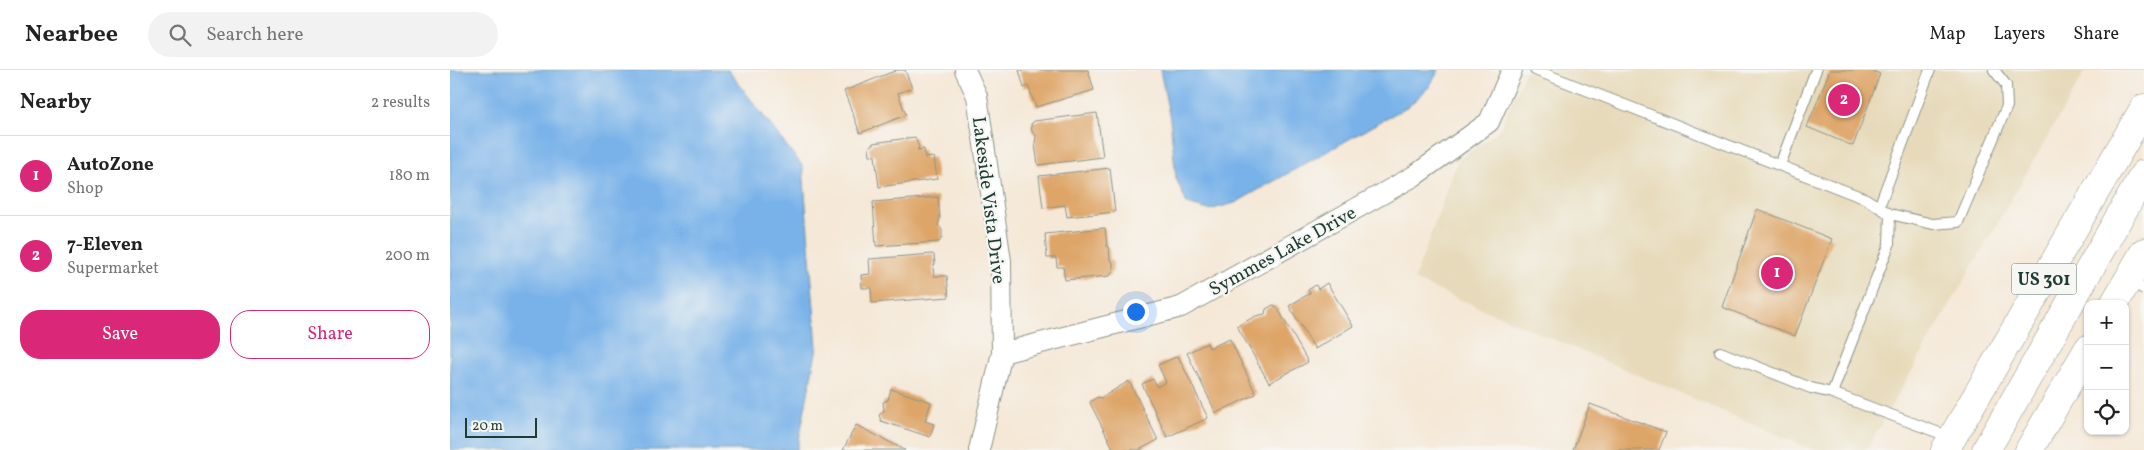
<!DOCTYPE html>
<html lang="en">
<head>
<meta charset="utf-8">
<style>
  body { margin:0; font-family:Vollkorn,serif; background:#f2f2f2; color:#222 }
  .controls { position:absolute; right:15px; bottom:15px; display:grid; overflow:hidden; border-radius:10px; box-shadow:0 1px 4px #0004 }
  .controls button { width:45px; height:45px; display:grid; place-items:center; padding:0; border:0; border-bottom:1px solid #e0e0e0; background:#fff; color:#222; font:25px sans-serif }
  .scale { position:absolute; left:15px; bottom:12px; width:72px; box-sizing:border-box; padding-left:5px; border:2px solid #1f3d34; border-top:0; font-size:14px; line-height:18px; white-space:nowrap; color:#1f3d34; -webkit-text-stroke:4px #f6f6f2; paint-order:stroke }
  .you { position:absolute; left:685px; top:241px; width:18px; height:18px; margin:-12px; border:4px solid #fff; border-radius:50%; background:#1a73e8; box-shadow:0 0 0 8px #1a73e833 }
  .badge { display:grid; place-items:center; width:32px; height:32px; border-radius:50%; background:#db2777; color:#fff; font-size:16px; font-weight:700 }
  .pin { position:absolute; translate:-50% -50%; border:2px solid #fff; box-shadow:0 1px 5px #0006 }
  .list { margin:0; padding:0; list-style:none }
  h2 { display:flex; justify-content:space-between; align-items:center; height:65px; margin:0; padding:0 20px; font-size:21px }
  h2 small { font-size:16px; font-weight:400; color:#767676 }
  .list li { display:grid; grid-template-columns:32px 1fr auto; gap:15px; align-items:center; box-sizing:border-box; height:80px; padding:0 20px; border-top:1px solid #e0e0e0 }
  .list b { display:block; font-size:19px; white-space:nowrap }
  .list p { margin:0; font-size:16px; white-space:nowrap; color:#767676 }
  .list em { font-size:16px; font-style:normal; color:#767676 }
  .actions { display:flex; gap:10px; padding:15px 20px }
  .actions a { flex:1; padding:11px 0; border:1px solid #db2777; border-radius:20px; text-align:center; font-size:18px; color:#db2777 }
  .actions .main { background:#db2777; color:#fff }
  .icon { flex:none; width:28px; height:28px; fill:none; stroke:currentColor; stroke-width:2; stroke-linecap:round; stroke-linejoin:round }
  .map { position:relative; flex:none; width:1694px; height:380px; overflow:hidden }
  header { display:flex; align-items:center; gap:30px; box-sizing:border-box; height:70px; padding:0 25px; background:#fff; border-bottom:1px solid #e0e0e0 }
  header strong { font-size:24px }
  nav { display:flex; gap:28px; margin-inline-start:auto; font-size:18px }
  .search { width:350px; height:45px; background:#f2f2f2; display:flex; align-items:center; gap:12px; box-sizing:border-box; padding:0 18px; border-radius:28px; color:#767676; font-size:19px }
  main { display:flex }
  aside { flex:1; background:#fff }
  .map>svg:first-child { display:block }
</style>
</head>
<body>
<header>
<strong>Nearbee</strong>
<div class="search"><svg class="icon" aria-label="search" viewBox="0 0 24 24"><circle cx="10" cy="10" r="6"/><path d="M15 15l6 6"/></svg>Search here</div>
<nav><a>Map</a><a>Layers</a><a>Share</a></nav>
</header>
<main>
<aside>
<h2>Nearby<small>2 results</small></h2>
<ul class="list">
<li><span class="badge">1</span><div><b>AutoZone</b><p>Shop</p></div><em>180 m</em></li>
<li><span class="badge">2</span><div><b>7-Eleven</b><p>Supermarket</p></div><em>200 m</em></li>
</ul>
<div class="actions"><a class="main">Save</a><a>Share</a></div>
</aside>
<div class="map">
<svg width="1694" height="380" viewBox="0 0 1694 380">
  <rect width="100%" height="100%" fill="#f6f6f2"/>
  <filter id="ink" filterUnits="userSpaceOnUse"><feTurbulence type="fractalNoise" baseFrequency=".02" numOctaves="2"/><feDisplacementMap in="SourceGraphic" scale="10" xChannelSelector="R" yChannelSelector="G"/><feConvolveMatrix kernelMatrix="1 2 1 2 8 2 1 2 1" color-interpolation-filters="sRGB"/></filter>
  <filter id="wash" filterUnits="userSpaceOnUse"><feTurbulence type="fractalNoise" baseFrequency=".0096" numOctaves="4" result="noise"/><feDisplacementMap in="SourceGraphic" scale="20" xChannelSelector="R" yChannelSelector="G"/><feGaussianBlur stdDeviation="1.12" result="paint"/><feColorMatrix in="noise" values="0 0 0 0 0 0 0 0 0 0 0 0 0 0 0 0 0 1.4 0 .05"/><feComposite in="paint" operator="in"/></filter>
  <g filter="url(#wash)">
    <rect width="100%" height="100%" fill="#f5e8d7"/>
    <path fill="#e7daba" d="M1076,0h560l-220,380h-52l-400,-170 44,-120 38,-27 5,-6z"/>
    <path fill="#79b2e9" stroke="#4c788e" d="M0,0h278l75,97 14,180 -20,103h-347z
      M710,0h279l-10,17 -19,18 -175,98 -26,7 -22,-6 -11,-26 -6,-59z"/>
    <g id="blocks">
      <path fill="#dea568" d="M447,0h8l7,18 -14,5 8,22 -46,18 -16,-42z
        M569,0h69l6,20 -58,17 -8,-21 -4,2z
        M1380,0h41l9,4 -27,72 -46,-19z
        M647,43l6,44 -65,8 -3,-21 1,-9 -4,-3 -1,-8 3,-3z
        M465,67l4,11 -2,2 7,-1 1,9 9,-1 3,22 -58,8 -4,-31 -5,-1 -1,-7 2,-3h2v-2z
        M660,98l5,44 -48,5 -2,-12 -22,3 -4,-32z
        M488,127l2,21 -2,7 4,5v8l-3,4 -63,4 -3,-44z
        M1307,139l75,30 -37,97 -73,-29z
        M655,158l2,19h2l1,13 3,2v8l-3,6 -45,4 -2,-13h-6l-1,-9h-9l-2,-24z
        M482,184l2,1 1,9 -2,3 1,9h13l2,21 -77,6 -1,-15h-9l-1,-13 9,-1 -1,-15z
        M877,213l26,43 -38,23 -26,-43 21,-13 -2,-3 8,-5 2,4z
        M823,235l4,2 31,55 -39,21 -32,-57 19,-10 9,-2 1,-5z
        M780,269l26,55 -40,19 -29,-60 20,-10 2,5z
        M728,286l30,62 -41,19 -25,-53 11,-5 4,8 9,-5 -8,-17z
        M679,311l29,59 -19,10h-25l-24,-47 1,-2 7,-4 3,1z
        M441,319l40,13 -6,19 9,3 -4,13 -49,-16 -2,-6 5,-4 -1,-9 5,-2z
        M1140,334l76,28 -7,18h-86z
        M406,355l49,25h-62z"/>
    </g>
  </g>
  <g filter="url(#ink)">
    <use href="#blocks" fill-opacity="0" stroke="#8a9286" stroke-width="1"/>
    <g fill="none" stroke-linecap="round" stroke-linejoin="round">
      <g stroke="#8a9286" stroke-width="12">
        <path id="lane" d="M1085,0l331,129 24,15 -1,31 -57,148 118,44
          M1330,95l36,-95
          M1429,137l51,-137
          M1440,144l43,10 25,-2 49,-116 -1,-21 -12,-15
          M1679,211l15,8
          M1270,282l91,36 21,5"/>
      </g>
      <g stroke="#8a9286" stroke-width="22">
        <path id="street" d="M515,0l12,26 24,165 1,92 -23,97
          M552,283l179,-46 233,-131 75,-54 23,-52"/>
      </g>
      <g stroke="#8a9286" stroke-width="29">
        <path id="primary" d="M1664,234l30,-52
          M1495,380l199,-342
          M1536,380l158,-276
          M1579,380l59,-101"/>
      </g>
      <use href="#lane" stroke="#fff" stroke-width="10"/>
      <use href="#street" stroke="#fff" stroke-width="20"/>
      <use href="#primary" stroke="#fff" stroke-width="28"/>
    </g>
  </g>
  <g text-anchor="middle" stroke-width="4.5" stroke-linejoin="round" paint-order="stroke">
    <rect fill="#f6f6f2" stroke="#60746d" stroke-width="1" x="1561.5" y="193.5" width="65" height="31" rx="4"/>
    <g font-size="18" font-weight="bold" fill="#1f3d34">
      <text x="1594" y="215">US 301</text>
    </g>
    <g font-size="19" fill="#1f3d34" stroke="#f6f6f2">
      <text transform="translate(540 130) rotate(83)" y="7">Lakeside Vista Drive</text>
      <text transform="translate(832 180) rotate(-29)" y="7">Symmes Lake Drive</text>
    </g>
  </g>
</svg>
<div class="controls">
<button>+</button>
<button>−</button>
<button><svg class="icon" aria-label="locate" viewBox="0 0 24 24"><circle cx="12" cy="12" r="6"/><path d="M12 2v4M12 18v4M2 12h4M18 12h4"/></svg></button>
</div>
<div class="scale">20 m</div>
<div class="you"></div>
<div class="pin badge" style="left:1327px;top:203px">1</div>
<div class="pin badge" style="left:1394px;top:30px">2</div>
</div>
</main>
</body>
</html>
